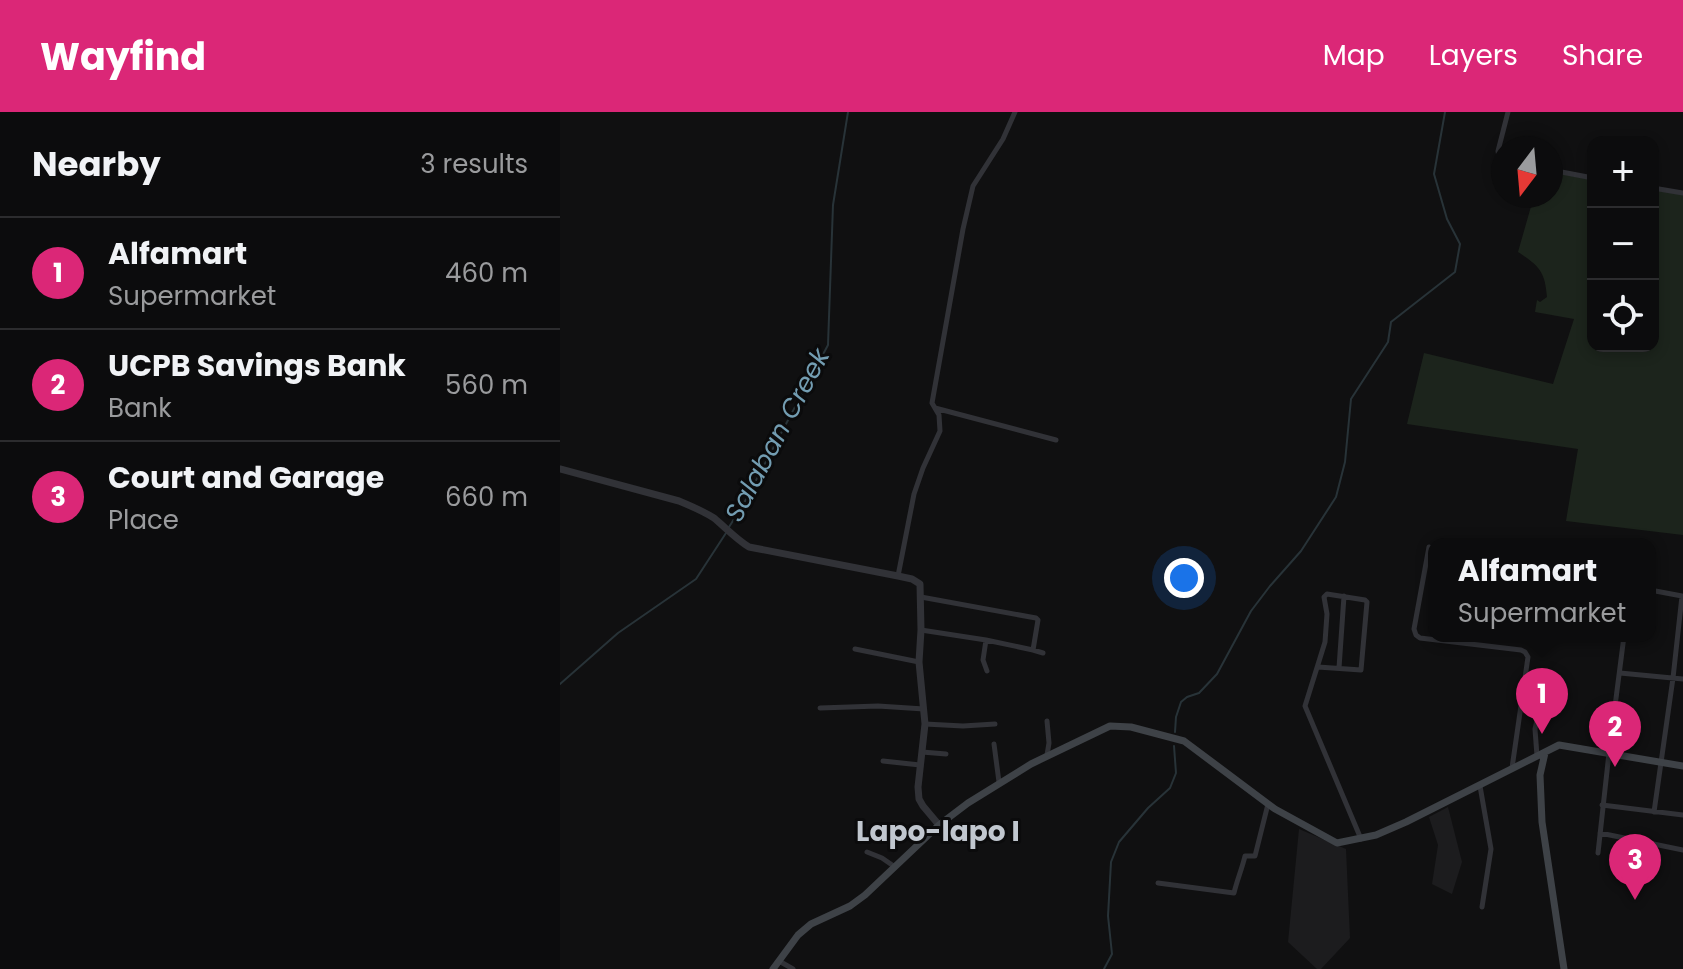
<!DOCTYPE html>
<html lang="en">
<head>
<meta charset="utf-8">
<style>
  body { margin:0; font-family:Poppins,sans-serif; background:#1a1a1b; color:#f1f3f6 }
  .controls { position:absolute; right:24px; top:24px; display:grid; overflow:hidden; border-radius:16px; box-shadow:0 4px 12px #0003 }
  .controls button { width:72px; height:72px; display:grid; place-items:center; padding:0; border:0; border-bottom:2px solid #2c2c2e; background:#0c0c0d; color:#f1f3f6; font:40px sans-serif }
  .compass { position:absolute; left:931px; top:24px; width:72px; height:72px; border-radius:50%; background:#0c0c0d; box-shadow:0 4px 12px #0003; rotate:196deg }
  .you { position:absolute; left:624px; top:466px; width:28px; height:28px; margin:-20px; border:6px solid #fff; border-radius:50%; background:#1a73e8; box-shadow:0 0 0 12px #1a73e833 }
  .badge { display:grid; place-items:center; width:52px; height:52px; border-radius:50%; background:#db2777; color:#fff; font-size:26px; font-weight:700 }
  .pin { position:absolute; translate:-50% -66px; filter:drop-shadow(0 2px 4px #0008) }
  .pin::after { content:''; position:absolute; top:42px; width:28px; height:24px; background:inherit; clip-path:polygon(0 0,100% 0,50% 100%) }
  .popup { position:absolute; left:868px; top:426px; width:228px; height:104px; box-sizing:border-box; display:grid; place-content:center; border-radius:16px; background:#0c0c0d; filter:drop-shadow(0 2px 6px #0005); font-size:26px; white-space:nowrap; color:#9a9b9d }
  .popup b { font-size:30px; color:#f1f3f6 }
  .popup::after { content:''; position:absolute; left:50%; top:100%; margin-left:-16px; border:16px solid transparent; border-top-color:#0c0c0d }
  .list { margin:0; padding:0; list-style:none }
  h2 { display:flex; justify-content:space-between; align-items:center; height:104px; margin:0; padding:0 32px; font-size:34px }
  h2 small { font-size:26px; font-weight:400; color:#9a9b9d }
  .list li { display:grid; grid-template-columns:52px 1fr auto; gap:24px; align-items:center; box-sizing:border-box; height:112px; padding:0 32px; border-top:2px solid #2c2c2e }
  .list b { display:block; font-size:30px; white-space:nowrap }
  .list p { margin:0; font-size:26px; white-space:nowrap; color:#9a9b9d }
  .list em { font-size:26px; font-style:normal; color:#9a9b9d }
  .icon { flex:none; width:44px; height:44px; fill:none; stroke:currentColor; stroke-width:2; stroke-linecap:round; stroke-linejoin:round }
  .map { position:relative; flex:none; width:1123px; height:857px; overflow:hidden }
  header { display:flex; align-items:center; gap:48px; box-sizing:border-box; height:112px; padding:0 40px; background:#db2777; color:#fff }
  header strong { font-size:38px }
  nav { display:flex; gap:44px; margin-inline-start:auto; font-size:28px }
  main { display:flex }
  aside { flex:1; background:#0c0c0d }
  .map>svg:first-child { display:block }
</style>
</head>
<body>
<header>
<strong>Wayfind</strong>
<nav><a>Map</a><a>Layers</a><a>Share</a></nav>
</header>
<main>
<aside>
<h2>Nearby<small>3 results</small></h2>
<ul class="list">
<li><span class="badge">1</span><div><b>Alfamart</b><p>Supermarket</p></div><em>460 m</em></li>
<li><span class="badge">2</span><div><b>UCPB Savings Bank</b><p>Bank</p></div><em>560 m</em></li>
<li><span class="badge">3</span><div><b>Court and Garage</b><p>Place</p></div><em>660 m</em></li>
</ul>
</aside>
<div class="map">
<svg width="1123" height="857" viewBox="0 0 1123 857">
  <rect width="100%" height="100%" fill="#101011"/>
  <path fill="#1c1c1e" d="M888,695l14,55 -10,32 -20,-10 6,-39 -9,-28z
    M739,717l47,20 4,89 -29,31h-4l-29,-27z"/>
  <path fill="#1c241c" d="M991,60l42,8v166h60v-156l30,5v340l-117,-14 12,-72 -171,-25 17,-71 129,31 21,-65 -39,-7 2,-12 3,2 7,-5c-2,-26 -8,-31 -29,-45l16,-56h17z"/>
  <g fill="none" stroke-linecap="round" stroke-linejoin="round">
    <path stroke="#283338" stroke-width="2" d="M169,415l14,-22 85,-160 5,-140 15,-93
      M0,572l58,-51 78,-54 30,-46
      M615,620l1,-15 5,-15 6,-5 12,-4 18,-19 34,-63 19,-25 31,-35 35,-54 9,-35 6,-63 37,-57 3,-20 64,-50 5,-28 -13,-25 -13,-45 11,-62
      M544,857l8,-15 -4,-38 3,-54 8,-20 29,-34 22,-20 6,-15 -2,-27"/>
    <path stroke="#313237" stroke-width="5" d="M943,49l-4,-3 -1,-7 10,-39
      M991,58l42,8
      M1093,76l30,5
      M375,296l121,32
      M869,435l-15,82 2,6 4,3 101,12 4,2 3,5 -16,111
      M338,464l16,-82 9,-26 17,-37 -1,-16 -7,-12 31,-174 10,-43 30,-47 12,-27
      M1090,478l32,6
      M361,485l115,21 2,2 -5,30 -47,-10 -65,-10
      M426,528l-3,20 4,11
      M295,537l64,13
      M473,538l10,3
      M758,555l43,3 6,-68 -2,-2 -38,-6 -3,3 3,17 -2,28 -20,64 56,133
      M779,556l5,-72
      M1060,561l63,6
      M260,596l58,-2 46,3
      M487,609l2,22 -2,12
      M365,612l38,2 32,-2
      M434,632l5,38
      M362,640l24,2
      M977,644l-2,-27 6,-27
      M323,649l37,4
      M920,674l11,63 -9,58
      M1042,693l81,10
      M1094,700l19,-134 9,-82
      M1040,721l83,17
      M307,740l15,6 13,9
      M1038,741l11,-100 15,-117
      M598,771l76,10c3,-13 8,-24 11,-37h10l13,-52
      M219,849l14,8"/>
    <path stroke="#313237" stroke-width="7" d="M0,357l119,32c12,5 24,10 35,17 12,10 22,21 35,29l149,29 14,3 8,5 1,46 -2,32 6,62 -7,63 1,12 4,7 16,19"/>
    <path stroke="#3e4247" stroke-width="7" d="M985,641l-5,22 2,47 22,147
      M213,857l25,-34 13,-11 39,-18 15,-11 74,-70 29,-22 63,-39 79,-38 21,1 53,14 91,68 62,34 39,-8 30,-13 153,-77 124,21"/>
  </g>
  <g text-anchor="middle" stroke-width="6" stroke-linejoin="round" paint-order="stroke">
    <g font-size="26" font-style="italic" fill="#739db2" stroke="#0b0b0c">
      <text transform="translate(217 323) rotate(-62)" y="9">Salaban Creek</text>
    </g>
    <g font-size="28" font-weight="bold" fill="#c1c7cf" stroke="#0b0b0c">
      <text x="378" y="729">Lapo-lapo I</text>
    </g>
  </g>
</svg>
<div class="controls">
<button>+</button>
<button>−</button>
<button><svg class="icon" aria-label="locate" viewBox="0 0 24 24"><circle cx="12" cy="12" r="6"/><path d="M12 2v4M12 18v4M2 12h4M18 12h4"/></svg></button>
</div>
<svg class="compass" viewBox="-18 -18 36 36"><path d="M0-13l5 13h-10z" fill="#e53935"/><path d="M0 13l5-13h-10z" fill="#9a9b9d"/></svg>
<div class="you"></div>
<div class="pin badge" style="left:982px;top:622px">1</div>
<div class="popup"><b>Alfamart</b>Supermarket</div>
<div class="pin badge" style="left:1055px;top:655px">2</div>
<div class="pin badge" style="left:1075px;top:788px">3</div>
</div>
</main>
</body>
</html>
